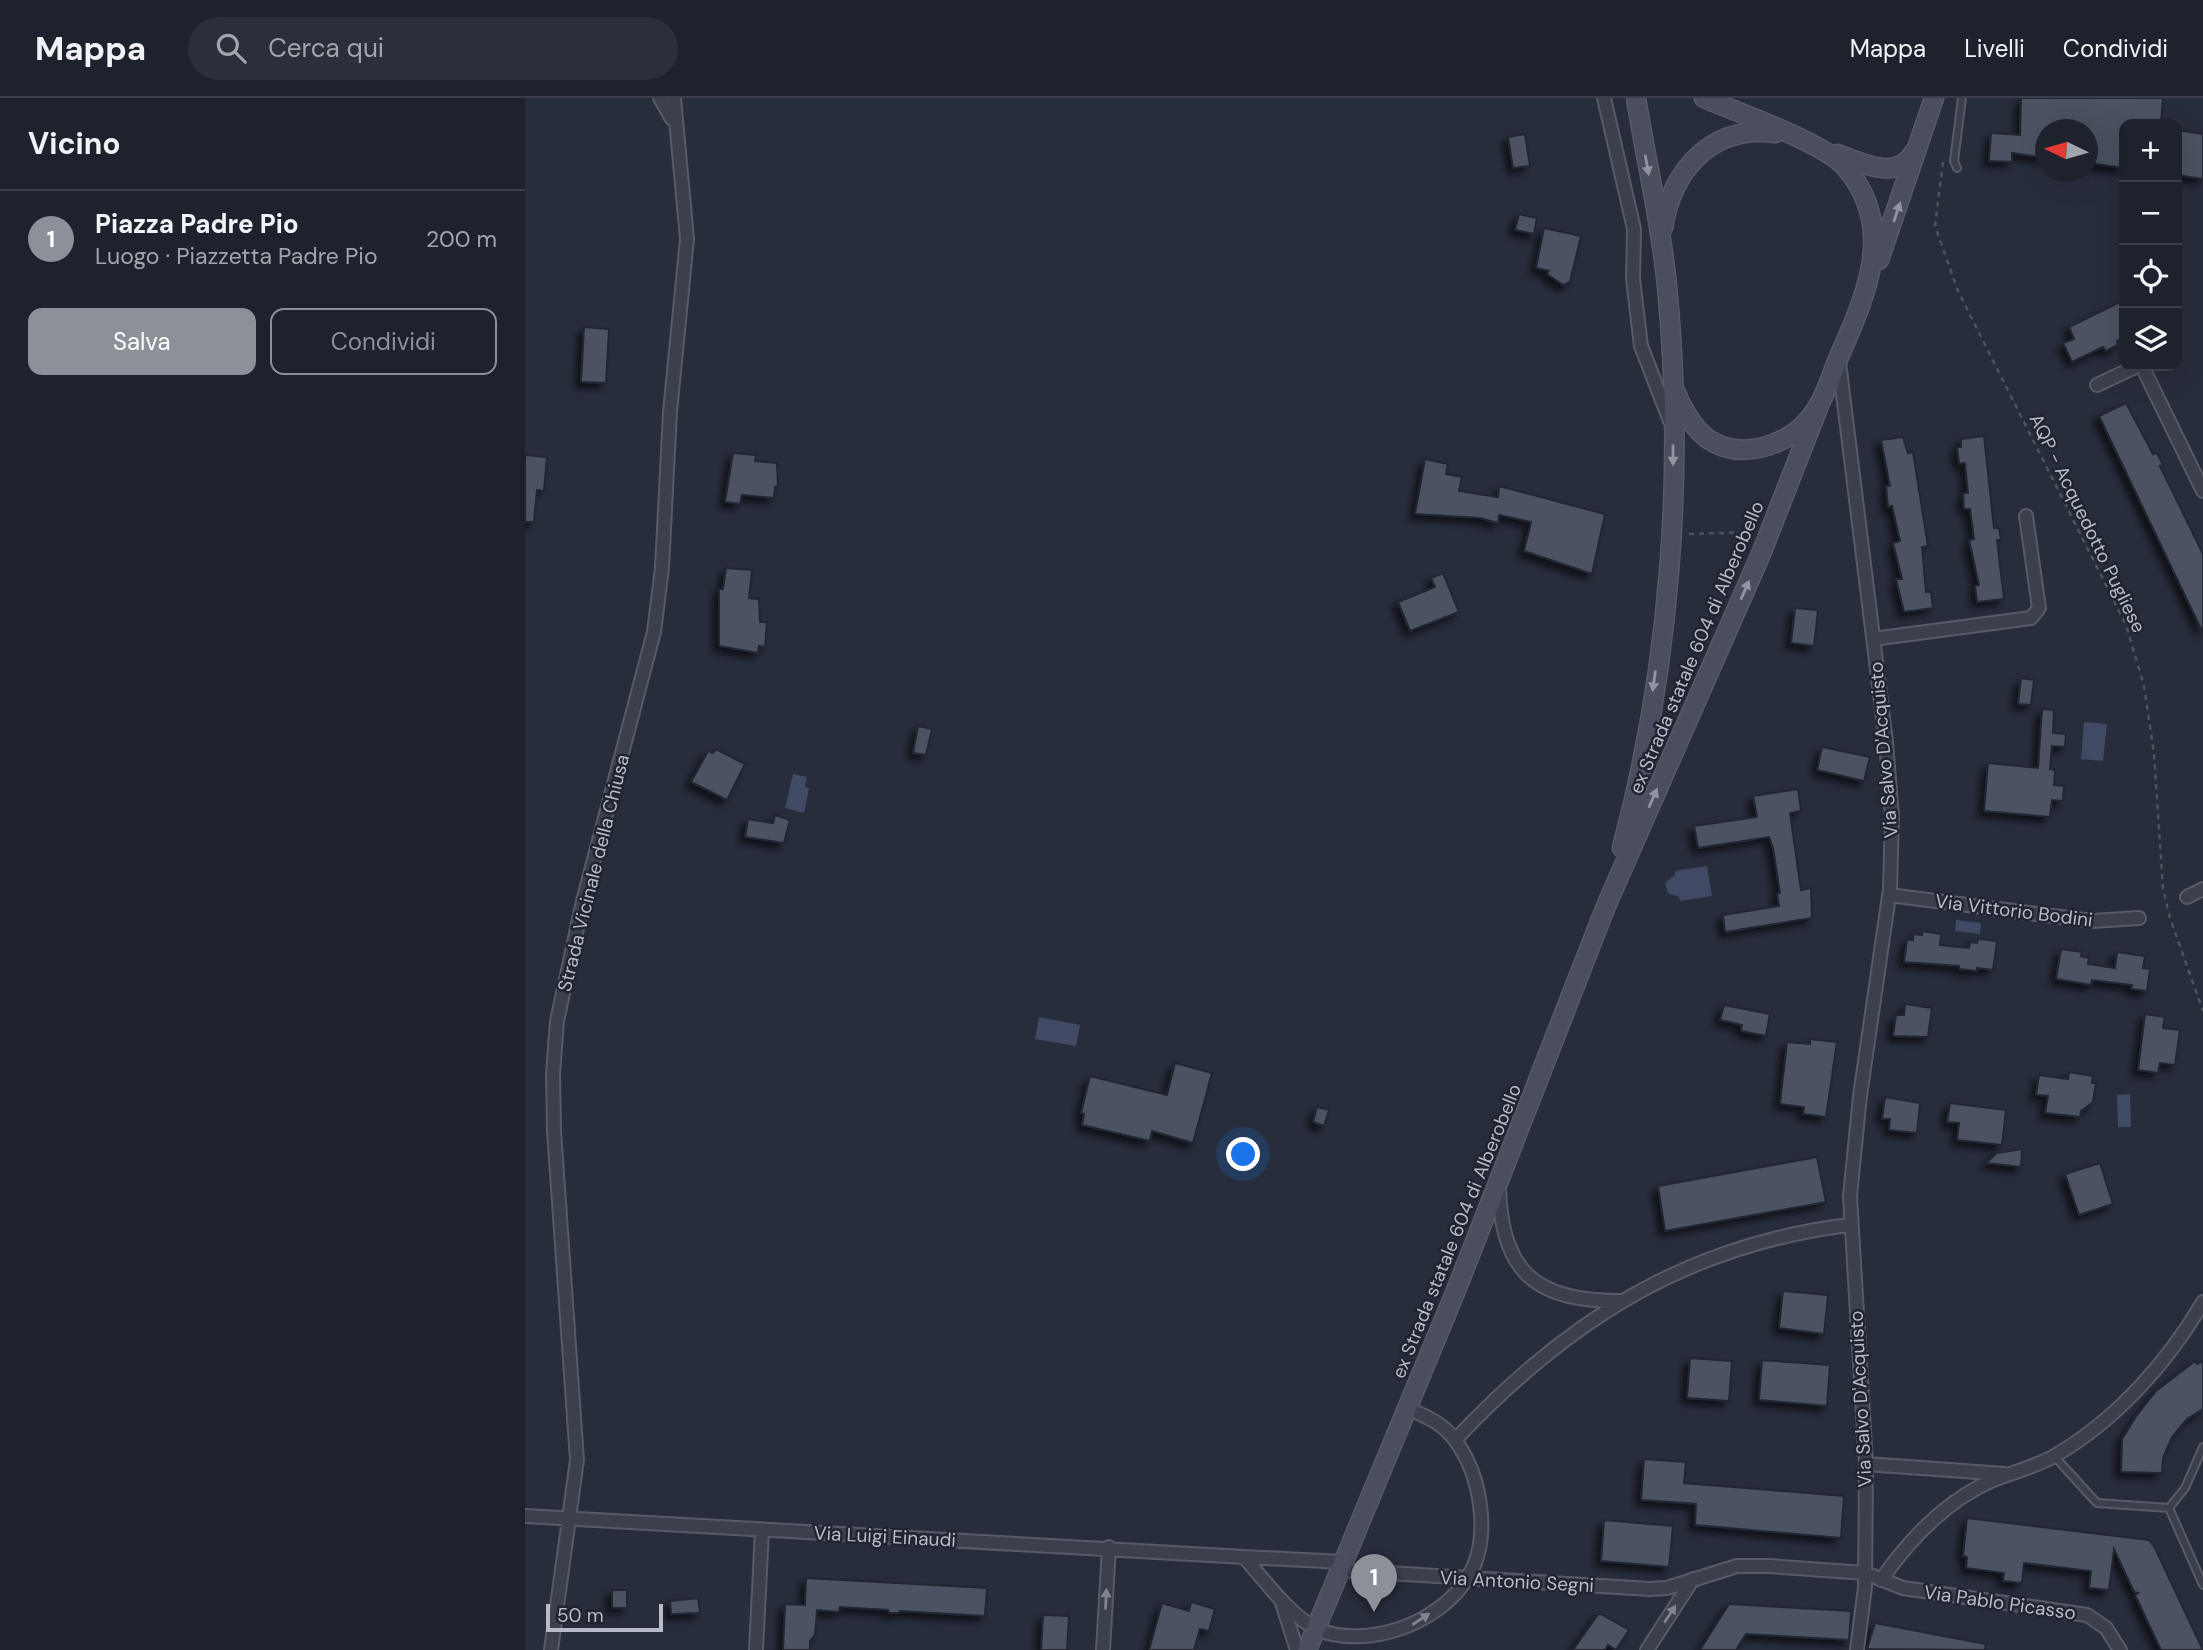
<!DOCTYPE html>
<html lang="it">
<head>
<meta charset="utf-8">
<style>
  body { margin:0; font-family:"DM Sans",sans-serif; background:#2b2f39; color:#f1f3f6 }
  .controls { position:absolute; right:21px; top:21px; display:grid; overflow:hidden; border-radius:14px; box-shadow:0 7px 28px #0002 }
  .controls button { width:63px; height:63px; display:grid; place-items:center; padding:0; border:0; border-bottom:2px solid #3c3f49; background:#1e222d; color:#f1f3f6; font:35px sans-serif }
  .compass { position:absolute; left:1510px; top:21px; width:63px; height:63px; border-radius:50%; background:#1e222d; box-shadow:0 7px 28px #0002; rotate:275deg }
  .scale { position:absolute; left:21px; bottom:18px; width:117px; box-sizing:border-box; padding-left:7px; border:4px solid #b7bbc7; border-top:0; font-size:19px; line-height:24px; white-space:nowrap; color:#b7bbc7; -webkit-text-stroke:5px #202531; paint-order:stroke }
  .you { position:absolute; left:719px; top:1057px; width:24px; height:24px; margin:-18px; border:5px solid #fff; border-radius:50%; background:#1a73e8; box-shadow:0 0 0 10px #1a73e833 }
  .badge { display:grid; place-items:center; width:46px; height:46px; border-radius:50%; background:#8c9099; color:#fff; font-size:23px; font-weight:700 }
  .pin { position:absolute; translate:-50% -58px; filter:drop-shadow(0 2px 4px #0008) }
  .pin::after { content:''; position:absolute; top:37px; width:24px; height:21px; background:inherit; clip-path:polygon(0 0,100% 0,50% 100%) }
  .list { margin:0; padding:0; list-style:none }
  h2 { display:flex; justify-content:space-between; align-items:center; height:91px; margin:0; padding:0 28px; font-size:30px }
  h2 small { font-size:23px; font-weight:400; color:#a1a4aa }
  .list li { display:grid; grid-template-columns:46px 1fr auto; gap:21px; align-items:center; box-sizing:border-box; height:98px; padding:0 28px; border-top:2px solid #3c3f49 }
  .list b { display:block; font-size:26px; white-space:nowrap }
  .list p { margin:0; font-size:23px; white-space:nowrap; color:#a1a4aa }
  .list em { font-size:23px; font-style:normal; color:#a1a4aa }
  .actions { display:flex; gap:14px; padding:21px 28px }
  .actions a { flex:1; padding:16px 0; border:2px solid #8c9099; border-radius:14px; text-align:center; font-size:24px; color:#8c9099 }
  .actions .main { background:#8c9099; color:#fff }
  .icon { flex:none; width:38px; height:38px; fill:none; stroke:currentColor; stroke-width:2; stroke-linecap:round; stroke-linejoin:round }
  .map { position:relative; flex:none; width:1678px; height:1552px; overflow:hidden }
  header { display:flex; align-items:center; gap:42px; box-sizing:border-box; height:98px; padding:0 35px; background:#1e222d; border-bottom:2px solid #3c3f49 }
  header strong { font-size:33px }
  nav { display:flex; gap:38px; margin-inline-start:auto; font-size:24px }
  .search { width:490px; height:63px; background:#2b2f39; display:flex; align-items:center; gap:18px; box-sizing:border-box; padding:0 24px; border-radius:38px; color:#a1a4aa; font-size:26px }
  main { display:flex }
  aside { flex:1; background:#1e222d }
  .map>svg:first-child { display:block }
</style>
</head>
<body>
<header>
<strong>Mappa</strong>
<div class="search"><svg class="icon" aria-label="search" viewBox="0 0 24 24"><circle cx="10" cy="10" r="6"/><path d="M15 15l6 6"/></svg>Cerca qui</div>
<nav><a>Mappa</a><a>Livelli</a><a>Condividi</a></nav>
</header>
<main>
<aside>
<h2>Vicino<small></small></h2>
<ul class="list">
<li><span class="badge">1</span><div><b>Piazza Padre Pio</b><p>Luogo · Piazzetta Padre Pio</p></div><em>200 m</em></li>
</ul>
<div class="actions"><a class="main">Salva</a><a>Condividi</a></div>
</aside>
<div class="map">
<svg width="1678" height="1552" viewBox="0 0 1678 1552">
  <defs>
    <filter id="shadow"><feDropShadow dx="-5.5" dy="5.5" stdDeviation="3.5" flood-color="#0009"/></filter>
  </defs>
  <rect width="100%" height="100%" fill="#282d3c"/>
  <path fill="#414a64" d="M1559,624l23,2 -4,37 -22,-2z
    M268,676l14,3 -2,10 4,1 -5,25 -19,-5z
    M1182,768l5,30 -32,5 -1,-4 -11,-4 -3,-10 10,-8v-4z
    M1431,822l25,3 -1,11 -25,-3z
    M514,919l41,8 -4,21 -41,-7z
    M1605,996l1,33h-13l-1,-32z"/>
  <path fill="#4c5262" stroke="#222733" stroke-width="2" filter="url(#shadow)" d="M1496,0h142l-2,26h-37v44l-36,-5v-33h-42v28l-34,-5v9l-23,-1 2,-28 29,2z
    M1652,32l26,4v45l-26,-4z
    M1000,36l5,32 -17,2 -5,-31z
    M994,116l18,4 -3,16 -19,-4z
    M1019,130l37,8 -11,46 -7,3 -16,-11 2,-3 -13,-3z
    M1599,202v37l-7,4 1,4 -12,6 -3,-4 -31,15 -9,-19 11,-4 -5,-12z
    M59,229l25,2 -3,54 -25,-1z
    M1601,305l27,51 4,-1 6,12 -3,1 43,88v79l-104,-217z
    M1459,338l10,92h5l2,12h-4l7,59 -27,3 -2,-16 4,-1 -10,-45 5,-1 -4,-30h-6l-1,-16h5l-3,-30 -6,1 -2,-17h4v-8z
    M1378,339l5,16 5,-1 15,94 -6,1 4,45h5l2,16 -29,4 -8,-33h6l-9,-36 7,-2 -8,-35 -4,1 -2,-21h4l-9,-46z
    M208,355l23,2 -1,6 22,2 1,24h-3l-1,11 -32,-3 -2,9 -15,-2z
    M0,357l22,2 -3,34 -7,-1 -3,32h-9z
    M900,361l23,5 -2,10 16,3 -3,14 39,6 1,-11 106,28 -13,60 -68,-23 7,-29 -32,-7 -1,8 -18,-5 -65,-4z
    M201,470l26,2 -3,28 10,1 1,23h7l-2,25 -6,-1 -1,7 -39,-7v-57h4z
    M918,475l16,39 -49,19 -12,-29 37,-15 -4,-9z
    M1270,510l23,2 -4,36 -23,-3z
    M1496,580l13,2 -3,25 -13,-1z
    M1517,611l12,1 -1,23 13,1 -1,13 -13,-1 -2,23 5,1 -1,15 10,1 -1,15 -11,-1 -2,17 -66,-6 4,-48 50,5z
    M393,628l14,3 -6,26 -13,-2z
    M1297,649l48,10 -6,24 -47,-11z
    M191,651l29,15 -18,36 -36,-18 17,-31 5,2z
    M1273,691l3,22 -11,2 11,77 10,-2 1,30 -87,14 -2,-17 56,-9 -2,-12 3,-1 -7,-45 -4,-11 -71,11 -4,-22 63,-9 -4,-21z
    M250,717l15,5 -6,23 -39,-6 3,-18 25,4z
    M1397,833l19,3 -1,11 29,3 1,-6 7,1 1,-4 19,2 -4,29 -16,-2v3l-18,-2v-3l-55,-4 3,-22h6v-6l9,1z
    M1536,851l21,3 -1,4 8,2 -1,6 27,4 2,-16 28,4 -2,12 7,1 -3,22 -16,-2 1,-4 -40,-5 -1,5 -35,-6z
    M1380,906l27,4 -4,29 -35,-1 3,-21h8z
    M1199,907l46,9 -4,22 -25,-5 1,-6 -22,-5z
    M1620,916l20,3 -2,11 17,2 -5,35 -15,-2 -2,10 -20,-3z
    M1285,941l27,3 -11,75 -23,-3 1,-7 -24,-3 7,-62 23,2z
    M650,965l37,10 -19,70 -41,-12 -2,10 -68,-16 2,-11 -3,-1 9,-37 77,19z
    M1544,974l24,4 -1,7h4l-3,19 -12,9 -1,6 -35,-4 3,-17 -12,-1 3,-20 29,4z
    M1360,999l35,6 -3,30 -28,-3 1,-11h-8z
    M1425,1005l56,7 -4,35 -45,-5 2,-17 -12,-1z
    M792,1009l12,3 -5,16 -11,-4z
    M1497,1051l-1,18 -35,-4 11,-10z
    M1292,1059l9,45 -161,29 -7,-45z
    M1575,1065l13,41 -34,11 -14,-41z
    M1258,1193l45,4 -4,39 -45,-6z
    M1165,1260l42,3 -3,40 -42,-3z
    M1237,1262l68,5 -3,41 -68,-6z
    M1670,1263l2,3 6,-3v48l-16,10 -15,18 -9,21 -1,15 -41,-1 1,-33 15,-24 19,-24z
    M1119,1361l42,3 -2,21 160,13 -3,42 -146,-13 1,-21 -55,-4z
    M1442,1420l182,22 5,6 49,104h-42l-26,-55 3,-2 -4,-1 -20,-43 -5,41 -20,-2 2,-17 -67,-8 -2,20 -19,-2 1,-8 -38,-5 1,-11 -4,-1z
    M1079,1422l69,6 -4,41 -68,-6z
    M281,1480l181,10 -2,28 -85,-5 -1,2h-10l-1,-3 -48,-3 -1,5 -22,-2 -2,25 -5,6v9h-27l2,-46 20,1z
    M87,1492h15v18h-15z
    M173,1500l2,15 -29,1 -1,-13z
    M666,1504l24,7 -6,22 -9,-2 -6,21h-45l13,-47 27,8z
    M1204,1506l122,7 -2,29 -103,-6 -10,16h-36z
    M1074,1515l30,17 -13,20 -8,-5 -3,5h-32z
    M518,1517l26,1 -2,34h-26z
    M1350,1525l111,21 -1,6 -118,-1z"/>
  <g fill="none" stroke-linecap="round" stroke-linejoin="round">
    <g stroke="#565b67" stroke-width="10">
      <path id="lane" d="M1432,70l-3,-7 8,-63
        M1529,1358l43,47 72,5 16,-20 18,-41
        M1644,1410l34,77"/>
    </g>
    <g stroke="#565b67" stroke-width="16">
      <path id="street" d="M135,0l12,21
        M1079,0l30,131 -1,50 8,67 29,75
        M1314,264l47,380 6,75 -2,72 -30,207 -10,100 16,268 -1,123 -8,63
        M1617,268l61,125
        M1572,287l40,-19
        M1348,541l158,-21 8,-10 -13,-92
        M1364,797l203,26 47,-3
        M1662,799l16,-8
        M974,1089c2,85 37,115 122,114
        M930,1342c111,-118 230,-195 394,-215
        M1341,1366l139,10
        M0,1418l719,41
        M819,1464l-100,-5c22,25 43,55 72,72 50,21 124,-5 152,-52 24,-39 13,-102 -13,-137 -12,-17 -30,-24 -48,-32
        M815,1472l310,19 17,-1 70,-22h32l96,7 38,15 184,27 19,13 14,22
        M1356,1482c28,-40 65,-79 110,-99 22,-9 45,-14 65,-26 60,-35 112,-93 147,-153
        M757,1505l15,47
        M26,1552l26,-190 -23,-329 -1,-57 4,-53 26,-120 71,-269 8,-64 8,-156 17,-173 -13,-141
        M231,1552l6,-120
        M578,1552l6,-103
        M1122,1552l46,-71"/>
    </g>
    <g stroke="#565b67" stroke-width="21">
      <path id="secondary" d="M1312,56c25,9 61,28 77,-2
        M1138,130c9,-58 48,-103 112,-95
        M1354,162l55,-162
        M1150,293c7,17 18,37 33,48 32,22 78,7 101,-20 15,-17 21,-41 30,-62 27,-62 58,-129 7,-189 -20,-25 -108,-55 -142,-70
        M1097,750c48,-180 63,-376 45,-562 -6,-63 -21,-126 -31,-188
        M782,1552l150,-362 149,-382 155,-352 59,-151"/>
    </g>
    <path stroke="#49575c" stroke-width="2.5" stroke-dasharray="5 5" stroke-linecap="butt" d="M1418,64l-8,64 23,65 168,334 18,61 10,68 9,135 7,29 33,93
      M1164,436l63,-2"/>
    <use href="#lane" stroke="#3b404c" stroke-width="6"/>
    <use href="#street" stroke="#3b404c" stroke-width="12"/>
    <use href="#secondary" stroke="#4a4e5e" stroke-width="18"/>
  </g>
  <defs><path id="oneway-solid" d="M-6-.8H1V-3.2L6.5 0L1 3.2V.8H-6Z" transform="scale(1.75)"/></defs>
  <g fill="#9195a2">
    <use href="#oneway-solid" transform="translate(1122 67) rotate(80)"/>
    <use href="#oneway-solid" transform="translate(1372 114) rotate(-71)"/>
    <use href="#oneway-solid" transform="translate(1148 357) rotate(90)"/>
    <use href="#oneway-solid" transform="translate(1220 492) rotate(-66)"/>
    <use href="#oneway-solid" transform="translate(1129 583) rotate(98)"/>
    <use href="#oneway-solid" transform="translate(1128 700) rotate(-66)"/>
  </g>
  <g fill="#7f8490">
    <use href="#oneway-solid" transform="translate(581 1501) rotate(-87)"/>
    <use href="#oneway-solid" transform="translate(1145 1516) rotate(-57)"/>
    <use href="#oneway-solid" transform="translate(896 1521) rotate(-34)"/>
  </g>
  <g text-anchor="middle" stroke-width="5" stroke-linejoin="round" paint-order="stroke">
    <g font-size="19" fill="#b7bbc7" stroke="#202531">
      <text transform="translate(1563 425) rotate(64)" y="7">AQP - Acquedotto Pugliese</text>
      <text transform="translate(1171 549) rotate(-67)" y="7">ex Strada statale 604 di Alberobello</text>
      <text transform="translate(1358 652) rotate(-95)" y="7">Via Salvo D'Acquisto</text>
      <text transform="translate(68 775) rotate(-76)" y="7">Strada Vicinale della Chiusa</text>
      <text transform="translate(1489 812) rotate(7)" y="7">Via Vittorio Bodini</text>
      <text transform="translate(931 1133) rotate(-68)" y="7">ex Strada statale 604 di Alberobello</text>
      <text transform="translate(1335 1301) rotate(-93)" y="7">Via Salvo D'Acquisto</text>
      <text transform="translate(360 1438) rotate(3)" y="7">Via Luigi Einaudi</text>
      <text transform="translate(992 1483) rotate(3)" y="7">Via Antonio Segni</text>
      <text transform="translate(1475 1504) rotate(8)" y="7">Via Pablo Picasso</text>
    </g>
  </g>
</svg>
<div class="controls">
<button>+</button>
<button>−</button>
<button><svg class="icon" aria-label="locate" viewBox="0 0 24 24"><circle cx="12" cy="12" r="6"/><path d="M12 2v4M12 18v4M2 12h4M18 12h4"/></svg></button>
<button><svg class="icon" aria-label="layers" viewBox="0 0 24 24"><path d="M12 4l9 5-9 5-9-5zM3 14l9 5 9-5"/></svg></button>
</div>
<svg class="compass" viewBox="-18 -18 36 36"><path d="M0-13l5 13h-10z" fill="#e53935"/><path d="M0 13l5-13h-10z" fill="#a1a4aa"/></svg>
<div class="scale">50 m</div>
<div class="you"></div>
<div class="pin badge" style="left:849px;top:1514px">1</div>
</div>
</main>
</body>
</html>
